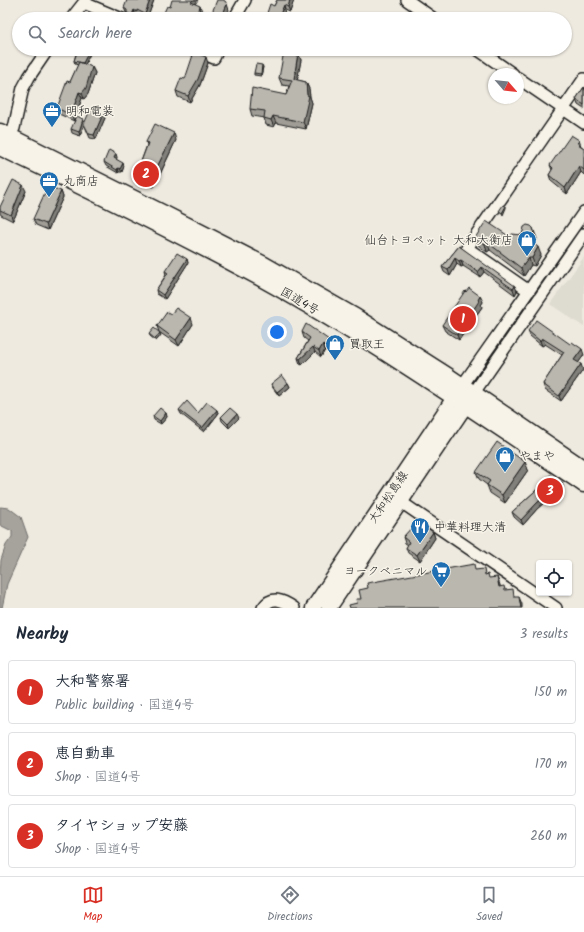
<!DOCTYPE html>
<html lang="en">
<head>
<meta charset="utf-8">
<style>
  body { margin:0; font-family:Kalam,"Klee One",sans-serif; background:#f2f2f3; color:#1f2937 }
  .controls { position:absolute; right:12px; bottom:12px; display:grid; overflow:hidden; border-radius:4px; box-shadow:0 1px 3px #0004 }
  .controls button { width:36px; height:36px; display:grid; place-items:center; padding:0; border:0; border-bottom:1px solid #e0e1e3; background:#fff; color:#1f2937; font:20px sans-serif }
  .compass { position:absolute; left:488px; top:68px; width:36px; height:36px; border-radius:50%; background:#fff; box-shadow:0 1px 3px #0004; rotate:118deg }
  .you { position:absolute; left:277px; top:332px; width:14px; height:14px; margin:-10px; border:3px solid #fff; border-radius:50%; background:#1a73e8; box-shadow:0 0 0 6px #1a73e833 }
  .badge { display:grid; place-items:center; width:26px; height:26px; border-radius:50%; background:#d93025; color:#fff; font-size:13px; font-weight:700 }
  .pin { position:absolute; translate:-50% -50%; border:2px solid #fff; box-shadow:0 1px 4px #0006 }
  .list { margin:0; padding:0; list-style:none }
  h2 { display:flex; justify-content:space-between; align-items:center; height:52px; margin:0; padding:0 16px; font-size:17px }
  h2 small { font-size:13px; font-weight:400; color:#747a83 }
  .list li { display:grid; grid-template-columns:26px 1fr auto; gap:12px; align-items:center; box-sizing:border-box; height:64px; margin:0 8px 8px; padding:0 8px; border:1px solid #e0e1e3; border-radius:4px }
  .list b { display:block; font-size:15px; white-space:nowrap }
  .list p { margin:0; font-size:13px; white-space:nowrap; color:#747a83 }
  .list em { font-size:13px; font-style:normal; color:#747a83 }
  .icon { flex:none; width:22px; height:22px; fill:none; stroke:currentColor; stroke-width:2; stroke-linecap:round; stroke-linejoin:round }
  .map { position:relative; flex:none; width:584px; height:608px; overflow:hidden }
  .search { position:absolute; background:#fff; box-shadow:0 1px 3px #0004; left:12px; right:12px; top:12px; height:44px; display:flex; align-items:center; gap:10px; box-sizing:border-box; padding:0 14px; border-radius:22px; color:#747a83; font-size:15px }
  .sheet { height:268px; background:#fff }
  nav { display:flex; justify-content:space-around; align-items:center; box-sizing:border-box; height:56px; border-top:1px solid #e0e1e3; background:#fff; font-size:11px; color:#747a83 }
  nav a { display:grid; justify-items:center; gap:2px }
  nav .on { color:#d93025 }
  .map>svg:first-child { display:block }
</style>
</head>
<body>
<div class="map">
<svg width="584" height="608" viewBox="0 0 584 608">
  <rect width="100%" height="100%" fill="#eeeae0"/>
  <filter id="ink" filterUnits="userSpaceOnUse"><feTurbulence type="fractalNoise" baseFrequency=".025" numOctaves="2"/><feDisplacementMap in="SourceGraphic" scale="8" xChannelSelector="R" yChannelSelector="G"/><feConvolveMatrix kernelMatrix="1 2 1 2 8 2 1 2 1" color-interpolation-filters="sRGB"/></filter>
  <g filter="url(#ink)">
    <path fill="#dedbd1" d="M584,257v70l-34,-23z"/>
    <path fill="#a6a39d" stroke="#6f6d69" d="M0,507l9,1 12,9 7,20 -21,47 -5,24h-2v-35l1,-13 5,-15 6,-8v-6l-12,-6z"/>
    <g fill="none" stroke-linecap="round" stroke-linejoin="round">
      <g stroke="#1c1c1c" stroke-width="14">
        <path id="minor" d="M407,0l27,19
          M84,3l38,16
          M71,19l15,-19
          M234,19l11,-19
          M193,49l21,9 4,-9
          M477,49l36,25
          M518,78l66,45
          M7,142l7,-14 9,-40 6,-11 19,-28
          M529,291l-62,-43 117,-169
          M462,386l122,-174
          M473,394l111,-160
          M401,502l155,106
          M263,608c8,-13 20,-8 31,0"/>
      </g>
      <g stroke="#1c1c1c" stroke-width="17">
        <path id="major" d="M313,608l147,-219
          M329,608l143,-212"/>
      </g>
      <g stroke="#1c1c1c" stroke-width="19">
        <path id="highway" d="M0,132l164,82 100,51 91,52 94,60 135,92
          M0,147c88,42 176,85 261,131 112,62 217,135 323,206"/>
      </g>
      <use href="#minor" stroke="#f7f3e8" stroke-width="11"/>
      <use href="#major" stroke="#f7f3e8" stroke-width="14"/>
      <use href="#highway" stroke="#f7f3e8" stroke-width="16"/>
    </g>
    <path fill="#a09d96" stroke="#1c1c1c" d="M154,0l-7,19 -8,-3 -1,1 -2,-1 -2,3h-5l-5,-11z
      M277,0h17l-4,12 -16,-6z
      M195,4l7,7 -2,8 -30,-12z
      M76,49h16l-7,16 7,2 3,6 -7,21 -4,5 -2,-1 -8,23 -15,-7 -2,-6 13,-26 8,-17 -3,-1 -1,-3 2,-7 -1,-3z
      M247,49h17l-2,5z
      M298,53l3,7 -4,20 9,2 3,7 1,8 2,6 -6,26 -30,-6 -2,4 -8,-2 -2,-7 -12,-2 -2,-7 36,-14 3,-9 -7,-1 -3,-7z
      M208,63l-8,22 -10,17 -12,-5 -2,-6 9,-12z
      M263,67l-2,9 -7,-1v-2z
      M584,87v22l-6,-4 -2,-6z
      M105,118l-9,21 -6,-1 -6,-14z
      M85,123l-5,13 -8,-3 -1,-4z
      M176,140l-22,47 -10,-4 -5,-16 8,-22 -1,-3z
      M581,146l3,2v27l-3,-3 -14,22 -16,-13 -2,-6 3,-5 -2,-5z
      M117,157l-1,2 8,7 -2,6h-3l-1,1 -12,-7 -2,-4z
      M26,191l-13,30 -12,-6 -1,-2v-6z
      M61,191l2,6 -15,33 -12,-5 -3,-6z
      M536,236l1,3 -4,5 8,11 -6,11 -4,-1 -7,11 -34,-26 -3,2 -9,-7 -3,-7 35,-1z
      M459,246l58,45 -2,4 -31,-23 -4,5 -17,-11 -2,1 -4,-3 -7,12 -6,-4 -2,-5z
      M187,259l1,4 -23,36 -8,-5 -1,-4 10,-15 -1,-4z
      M480,296l3,6 -2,3 1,2 -23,33 -14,-9 -3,-6z
      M193,324l-14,22 -20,-14 -2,-6z
      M528,331l56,24 -6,8 5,7 -22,31 -16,-11 -2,-6 19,-29 -17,-11 -3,2 -12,-10z
      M302,332l29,14 -3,5 -3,-1 -4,7 -6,-5 -13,13 -2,-1 -2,-6 10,-17 -4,-3z
      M149,334l12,1 -5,6 -6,-5z
      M288,383l2,4 -11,9 -6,-8 -2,-4z
      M179,410l19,3 19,-3 1,4 -14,18 -23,-18z
      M166,413l1,4 -6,7 -7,-4 -1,-4z
      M221,417l18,1 -10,10 -7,-7z
      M525,462l3,8 -23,33 -15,-10 -3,-8 -8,-6 -3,-7z
      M543,481l19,1 1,5 -9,9 -1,-1 -16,14 -14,16 -9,-8 -2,-5 32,-29z
      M415,526h7l11,6 2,6 -15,23 -12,-8 -2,-5 2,-3 -3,-2 -2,-6z"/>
    <path fill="#82807a" stroke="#1c1c1c" d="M150,0h4l-7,19 -2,-5z
      M193,0h5l-5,7 -2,-5z
      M290,0h4l-4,12 -2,-5z
      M227,4l2,6 -4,9h-3l1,-5z
      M284,5l1,5 -3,9h-4z
      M200,6l2,5 -3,8 -1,-5z
      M134,10l2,6 -2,3h-1l-1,-4z
      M188,11l2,5 -2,3h-4z
      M90,49h2l-8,18 -1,-4z
      M260,49h4l-2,5z
      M298,53l3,7 -5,27 -2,-8z
      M206,57l2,6 -8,22 -10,17 -2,-6z
      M262,65l1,2 -2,9v-2z
      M92,67l3,6 -7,21 -4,5 -2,-6z
      M306,82l3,7 1,8 2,6 -6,26 -3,-7 4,-27z
      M79,92l3,6 -8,23 -3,-6z
      M103,114l2,4 -9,21 -2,-4z
      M273,116l3,7 -2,4 -3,-7z
      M83,119l2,4 -5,13 -1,-4z
      M174,133l2,7 -22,47 -3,-8z
      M579,140l2,6 -3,-2z
      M116,154l1,3 -1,5 -2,-4z
      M123,163l1,3 -2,6 -2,-3z
      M579,166l2,6 -14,22 -2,-6z
      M118,168l1,4 -1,1 -1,-3z
      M23,185l3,6 -13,30 -2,-6z
      M61,191l2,6 -15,33 -2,-6z
      M506,206v2l-3,7 -1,-2z
      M533,228l3,8 1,3 -6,9 -3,-8z
      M487,242l3,8 -3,2 -2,-8z
      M538,247l3,8 -6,11 -3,-8z
      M455,258l2,6 -7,12 -2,-6z
      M529,258l2,7 -7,11 -3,-8z
      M187,259l1,4 -23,36 -2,-4z
      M461,260l2,6 -2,1 -2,-6z
      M482,267l2,5 -4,5 -2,-5z
      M515,286l2,5 -2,4 -2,-6z
      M480,296l3,6 -2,3 1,2 -23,33 -2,-5z
      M191,318l2,6 -14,22 -3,-6z
      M160,333l1,2 -5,6 -1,-2z
      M542,338l3,6 -3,2 -2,-5z
      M329,340l2,6 -3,5 -2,-5z
      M323,344l2,6 -4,7 -2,-6z
      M313,347l2,5 -13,13 -2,-6z
      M582,349l2,6 -8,11 -2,-6z
      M581,364l2,6 -22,31 -2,-5z
      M288,383l2,4 -11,9 -2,-4z
      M217,410l1,4 -14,18 -2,-4z
      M166,413l1,4 -6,7 -1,-3z
      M237,414l2,4 -10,10 -1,-4z
      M525,462l3,8 -23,33 -3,-8z
      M562,482l1,5 -9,9 -2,-5z
      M551,490l2,5 -16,14 -14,16 -2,-5 15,-16z
      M433,532l2,6 -15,23 -3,-6z
      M497,577l3,8 2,10 -3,-8z
      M519,597l3,7v4h-1z"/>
    <path fill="#bab7af" stroke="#1c1c1c" d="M127,0h23l-5,14 -8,-4v2l-3,-2 -2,5 -5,-2v-3l-3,-2z
      M172,0h21l-2,2 9,4 -2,8 -10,-3 -4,8h-23l6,-13 3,1z
      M217,0h6l2,1 2,3 -4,10 -1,5h-15l1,-5 3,1z
      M277,0h13l-2,7 -4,-2 -6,14h-13l5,-15 4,2z
      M76,49h14l-7,14 -9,-2 3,-9 -2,-1z
      M284,51l14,2 -4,26 12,3 1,13 2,1 -6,26 -30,-6 -2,4 -7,-2 1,-7 -15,-2 2,-21 34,7 6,-15 -13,-2z
      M194,52l12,5 -8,22 -10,17 -12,-5 5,-13 4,1z
      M79,62l13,5 -6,21 -4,5 -3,-1 -8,23 -14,-7 10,-27 3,1z
      M256,64l6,1 -1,9 -7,-1z
      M584,87v18l-8,-6z
      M91,108l12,6 -9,21 -5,-1 -5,-10z
      M77,116l6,3 -4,13 -8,-3z
      M155,124l19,9 -23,46 -10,-4 1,-5 -3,-3 9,-24 -2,-1z
      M571,135l8,5 -1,4 6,4v22l-5,-4 -14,22 -16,-13 4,-7 -3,-3z
      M109,150l7,4 -2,4 9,5 -3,6 -2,-1 -1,2 -13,-8z
      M13,180l10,5 -12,30 -11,-5v-3z
      M48,186l13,5 -15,33 -13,-5z
      M503,205l3,1 -4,7 -3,-2z
      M486,221l24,16 2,-3 10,1 2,-8 3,-2 4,1 2,2 1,4 -6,8 10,7 -6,11h-3l-8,10 -34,-26 -2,2 -10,-6z
      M459,246l56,40 -2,3 -31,-22 -4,5 -17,-12 -2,1 -4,-3 -7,12 -6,-3z
      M177,253l10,6 -24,36 -7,-5 12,-17 -3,-2z
      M469,288l11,8 -2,4 1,1 -22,34 -15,-10 23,-34 1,1z
      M176,308l15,10 -15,22 -19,-14 10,-14 4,2z
      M536,320l34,24 2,-2 10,7 -8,11 7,4 -22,32 -16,-12 21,-32 -22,-14 -2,3 -12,-10z
      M306,324l23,16 -3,6 -3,-2 -4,7 -6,-4 -13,12 -2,-1 12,-20 -8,-6z
      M154,328l6,5 -5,6 -6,-5z
      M282,375l6,8 -11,9 -6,-8z
      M187,401l11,12 9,-11 10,8 -15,18 -23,-18z
      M160,408l6,5 -6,8 -7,-5z
      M230,408l7,6 -9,10 -7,-7z
      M497,442l28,20 -23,33 -15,-10 3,-4 -14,-9z
      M550,475l12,7 -10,9 -1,-1 -15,14 -15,16 -9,-8 32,-29 -1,-2z
      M417,523l5,3 1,-1 10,7 -16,23 -11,-7 3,-6 -6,-5 11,-12 1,1z
      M474,564l1,6 9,-1 1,6 3,-1 1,4 8,-1 2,10 5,-1 1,4 8,-1 1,8h5l2,11h-171l-1,-3 8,-2 -1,-4h5l-2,-9 9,-2 -1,-5z"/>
  </g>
  <defs>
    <g id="office-pin" transform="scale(1)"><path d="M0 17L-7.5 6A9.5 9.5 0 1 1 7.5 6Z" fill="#1f6fb2" stroke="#f7f3e8"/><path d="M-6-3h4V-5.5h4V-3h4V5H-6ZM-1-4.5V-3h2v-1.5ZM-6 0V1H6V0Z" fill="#fff"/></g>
    <g id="shop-pin" transform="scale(1)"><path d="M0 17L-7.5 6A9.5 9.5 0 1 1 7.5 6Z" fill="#1f6fb2" stroke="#f7f3e8"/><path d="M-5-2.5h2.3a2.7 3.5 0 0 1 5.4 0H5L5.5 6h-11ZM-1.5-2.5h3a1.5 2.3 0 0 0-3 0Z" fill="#fff"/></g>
    <g id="restaurant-pin" transform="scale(1)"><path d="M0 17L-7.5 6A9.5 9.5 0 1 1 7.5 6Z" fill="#1f6fb2" stroke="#f7f3e8"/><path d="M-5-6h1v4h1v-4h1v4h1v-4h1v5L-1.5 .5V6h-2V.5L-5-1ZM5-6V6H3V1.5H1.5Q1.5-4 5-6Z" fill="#fff"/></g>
    <g id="supermarket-pin" transform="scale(1)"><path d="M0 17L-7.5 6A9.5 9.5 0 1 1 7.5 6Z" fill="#1f6fb2" stroke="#f7f3e8"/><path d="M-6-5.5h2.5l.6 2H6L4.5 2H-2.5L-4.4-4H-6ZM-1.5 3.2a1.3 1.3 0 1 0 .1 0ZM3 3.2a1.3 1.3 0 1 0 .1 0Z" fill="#fff"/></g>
  </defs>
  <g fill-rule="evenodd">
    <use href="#office-pin" x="52" y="111"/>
    <use href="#office-pin" x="49" y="181"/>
    <use href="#shop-pin" x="527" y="240"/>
    <use href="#shop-pin" x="335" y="344"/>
    <use href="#shop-pin" x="505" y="456"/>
    <use href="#restaurant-pin" x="420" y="527"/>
    <use href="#supermarket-pin" x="441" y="571"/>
  </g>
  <g text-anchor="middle" stroke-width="3" stroke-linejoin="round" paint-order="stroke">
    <g font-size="12" fill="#1c1c1c" stroke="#f7f3e8" text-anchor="start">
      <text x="66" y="115">明和電装</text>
      <text x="63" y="185">丸商店</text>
      <text x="513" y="244" text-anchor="end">仙台トヨペット 大和大衡店</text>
      <text x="349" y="348">買取王</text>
      <text x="519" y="460">やまや</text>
      <text x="434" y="531">中華料理大清</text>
      <text x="427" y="575" text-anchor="end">ヨークベニマル</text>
    </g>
    <g font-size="12" fill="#1c1c1c" stroke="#f7f3e8">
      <text transform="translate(300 301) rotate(30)" y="4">国道4号</text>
      <text transform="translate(388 497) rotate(-56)" y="4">大和松島線</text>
    </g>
  </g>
</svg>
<div class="controls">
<button><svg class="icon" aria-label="locate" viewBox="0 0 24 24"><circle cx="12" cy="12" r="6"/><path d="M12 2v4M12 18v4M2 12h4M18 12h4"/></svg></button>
</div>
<svg class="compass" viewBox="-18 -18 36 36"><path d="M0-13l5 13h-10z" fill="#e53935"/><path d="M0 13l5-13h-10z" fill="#747a83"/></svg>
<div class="you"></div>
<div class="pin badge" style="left:463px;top:319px">1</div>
<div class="pin badge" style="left:146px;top:174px">2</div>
<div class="pin badge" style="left:550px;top:491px">3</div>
<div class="search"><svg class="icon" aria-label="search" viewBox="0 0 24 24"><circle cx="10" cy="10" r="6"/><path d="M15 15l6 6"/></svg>Search here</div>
</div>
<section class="sheet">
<h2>Nearby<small>3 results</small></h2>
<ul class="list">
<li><span class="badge">1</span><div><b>大和警察署</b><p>Public building · 国道4号</p></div><em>150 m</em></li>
<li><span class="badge">2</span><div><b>恵自動車</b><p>Shop · 国道4号</p></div><em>170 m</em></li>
<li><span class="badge">3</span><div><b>タイヤショップ安藤</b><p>Shop · 国道4号</p></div><em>260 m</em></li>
</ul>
</section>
<nav>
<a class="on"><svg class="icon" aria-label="map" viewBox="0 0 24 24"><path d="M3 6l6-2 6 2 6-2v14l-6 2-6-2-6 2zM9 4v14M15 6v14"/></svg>Map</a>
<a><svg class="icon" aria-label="directions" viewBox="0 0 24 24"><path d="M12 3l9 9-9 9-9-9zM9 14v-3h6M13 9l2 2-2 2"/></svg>Directions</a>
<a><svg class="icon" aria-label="saved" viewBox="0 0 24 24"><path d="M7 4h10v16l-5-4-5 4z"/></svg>Saved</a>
</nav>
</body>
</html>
